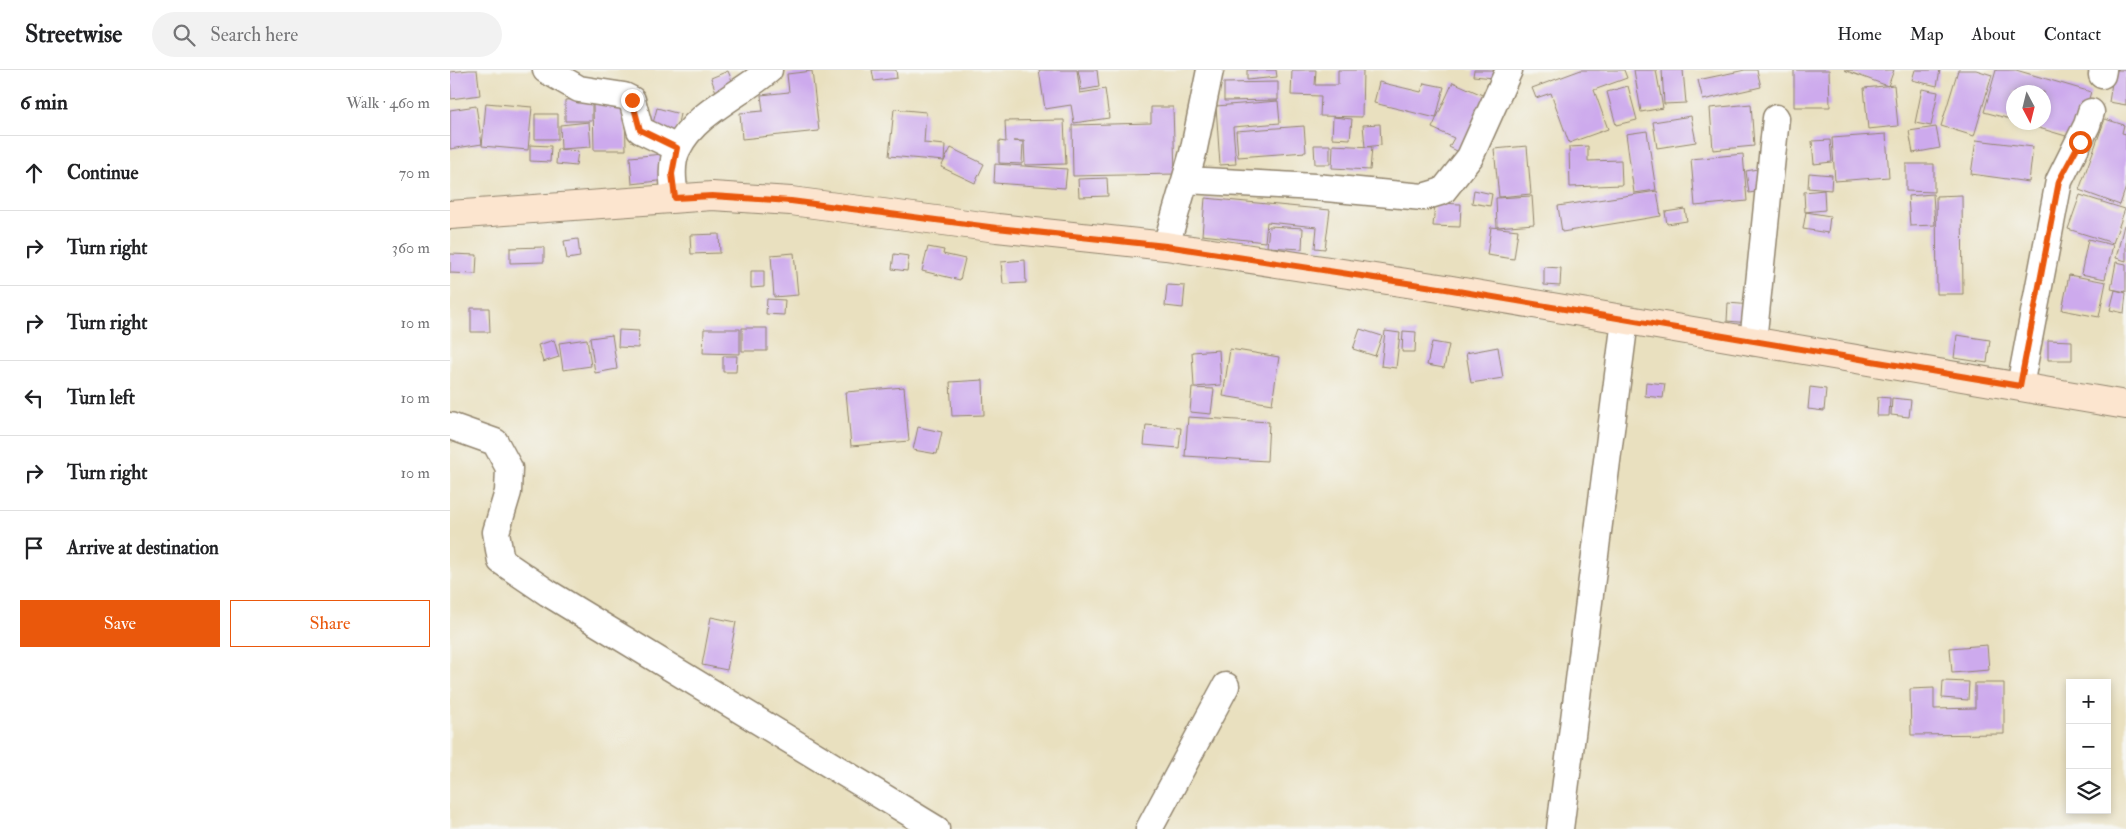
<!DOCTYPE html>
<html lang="en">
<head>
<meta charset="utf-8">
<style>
  body { margin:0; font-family:"IM FELL Double Pica",serif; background:#f2f2f2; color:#202124 }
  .controls { position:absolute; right:15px; bottom:15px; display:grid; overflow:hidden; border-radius:0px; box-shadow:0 2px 8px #0003 }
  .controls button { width:45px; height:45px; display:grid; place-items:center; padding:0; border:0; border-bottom:1px solid #e0e0e0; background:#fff; color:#202124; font:25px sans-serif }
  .compass { position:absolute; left:1556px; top:15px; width:45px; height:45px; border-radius:50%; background:#fff; box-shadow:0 2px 8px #0003; rotate:173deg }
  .stop { position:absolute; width:15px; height:15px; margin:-11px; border:4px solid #ea580c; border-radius:50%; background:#fff }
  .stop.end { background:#ea580c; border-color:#fff; box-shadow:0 1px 5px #0008 }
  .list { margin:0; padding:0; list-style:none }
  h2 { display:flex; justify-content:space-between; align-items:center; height:65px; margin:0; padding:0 20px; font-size:21px }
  h2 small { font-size:16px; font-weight:400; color:#757577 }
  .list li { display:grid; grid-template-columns:32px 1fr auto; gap:15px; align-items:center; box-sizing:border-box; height:75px; padding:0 20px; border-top:1px solid #e0e0e0 }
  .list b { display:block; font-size:19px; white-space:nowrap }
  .list em { font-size:16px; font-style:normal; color:#757577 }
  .actions { display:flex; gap:10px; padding:15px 20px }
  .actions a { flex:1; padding:11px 0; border:1px solid #ea580c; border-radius:0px; text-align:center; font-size:18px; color:#ea580c }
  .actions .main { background:#ea580c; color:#fff }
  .icon { flex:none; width:28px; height:28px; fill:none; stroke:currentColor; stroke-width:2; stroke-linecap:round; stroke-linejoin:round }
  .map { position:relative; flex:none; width:1676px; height:759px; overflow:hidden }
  header { display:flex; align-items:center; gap:30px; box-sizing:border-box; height:70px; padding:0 25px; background:#fff; border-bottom:1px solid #e0e0e0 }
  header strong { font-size:24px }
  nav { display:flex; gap:28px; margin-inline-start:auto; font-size:18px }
  .search { width:350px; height:45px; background:#f2f2f2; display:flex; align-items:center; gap:12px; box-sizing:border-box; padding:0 18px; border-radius:28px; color:#757577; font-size:19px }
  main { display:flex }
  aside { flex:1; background:#fff }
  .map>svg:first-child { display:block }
</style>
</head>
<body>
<header>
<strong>Streetwise</strong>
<div class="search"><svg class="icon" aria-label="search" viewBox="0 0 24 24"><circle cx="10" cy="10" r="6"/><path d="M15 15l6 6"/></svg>Search here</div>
<nav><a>Home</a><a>Map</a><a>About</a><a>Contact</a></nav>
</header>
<main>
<aside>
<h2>6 min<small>Walk · 460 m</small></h2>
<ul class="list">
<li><svg class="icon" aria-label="ahead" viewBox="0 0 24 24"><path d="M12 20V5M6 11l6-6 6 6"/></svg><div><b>Continue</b></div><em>70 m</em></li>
<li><svg class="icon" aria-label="right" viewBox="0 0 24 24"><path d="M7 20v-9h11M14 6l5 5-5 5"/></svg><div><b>Turn right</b></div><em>360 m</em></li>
<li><svg class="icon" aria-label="right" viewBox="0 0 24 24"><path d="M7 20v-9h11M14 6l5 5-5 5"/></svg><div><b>Turn right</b></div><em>10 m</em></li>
<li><svg class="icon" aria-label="left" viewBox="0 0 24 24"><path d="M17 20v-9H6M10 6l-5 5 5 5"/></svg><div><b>Turn left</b></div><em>10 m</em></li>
<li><svg class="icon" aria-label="right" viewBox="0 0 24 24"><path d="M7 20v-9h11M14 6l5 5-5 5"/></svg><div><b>Turn right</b></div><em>10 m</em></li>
<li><svg class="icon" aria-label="arrive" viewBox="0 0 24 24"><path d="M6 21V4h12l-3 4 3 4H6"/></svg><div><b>Arrive at destination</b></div></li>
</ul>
<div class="actions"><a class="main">Save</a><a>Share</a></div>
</aside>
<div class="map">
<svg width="1676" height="759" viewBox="0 0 1676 759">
  <rect width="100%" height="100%" fill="#f6f6f2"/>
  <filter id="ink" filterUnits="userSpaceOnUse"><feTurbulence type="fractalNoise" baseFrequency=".02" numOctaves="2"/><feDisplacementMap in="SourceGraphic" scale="10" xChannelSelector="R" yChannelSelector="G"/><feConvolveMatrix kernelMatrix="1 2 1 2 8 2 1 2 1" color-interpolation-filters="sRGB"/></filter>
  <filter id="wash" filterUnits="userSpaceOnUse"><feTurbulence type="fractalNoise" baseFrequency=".0096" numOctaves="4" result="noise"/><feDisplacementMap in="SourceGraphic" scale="20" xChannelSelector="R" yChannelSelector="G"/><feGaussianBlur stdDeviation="1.12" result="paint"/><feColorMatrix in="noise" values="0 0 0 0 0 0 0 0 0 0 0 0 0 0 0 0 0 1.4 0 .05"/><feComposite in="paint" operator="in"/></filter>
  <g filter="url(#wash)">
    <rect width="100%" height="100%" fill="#e9e0bf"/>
    <g id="blocks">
      <path fill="#cdaaed" d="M19,0h8l3,25 -29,4 -1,-27z
        M422,0h24l1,8 -23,3z
        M589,0h38l3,23 25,-4 4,29 -35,5 -3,-18 -26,4z
        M628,0h19l2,17 -17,3z
        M797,0h29l1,7 -30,3z
        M842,0h24l-1,15h23v-15h25l-1,47 -42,-1 1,-20 -30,-1z
        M1024,0h31l-1,9 -31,-3z
        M1131,0h43l3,8 -33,12 14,39 -39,14 -18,-50 -15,5 -4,-10z
        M1184,0h22l7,38 -22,4z
        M1212,0h21l3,33 -22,1z
        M1295,0h12l4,17 -58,13 -5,-20z
        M1344,0h35l1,37h-36z
        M1394,0h50l-6,16z
        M1465,0h25l-3,16 -25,-6z
        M1508,0h18l16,5 -18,61 -33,-10z
        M1546,0h20l75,22 -15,47 -54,-16 22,-1v-30h-30v28l-30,-8z
        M1664,0h12v35l-17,-3z
        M278,1l7,17 -18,7 -6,-17z
        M362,1l7,60 -77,8 -2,-26 23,-2 -2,-16 28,-3 -2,-18z
        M828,12v18l-54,1v-18z
        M929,12l42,10 3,-9 20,4 -8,31 -62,-15z
        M1003,12l36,16 -26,56 -14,-7 5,-9 -22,-10z
        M1444,15l4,41 -30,3 -4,-41z
        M1178,16l9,34 -21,5 -9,-33z
        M1472,19l16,3 -7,34 -16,-3z
        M142,29v22h-27v-21z
        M828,31l2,22 -47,4 3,37 -16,1 -4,-59z
        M36,33l46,4 -4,43 -46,-4z
        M175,33l1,47h-32l-1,-46z
        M1301,34l3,42 -41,4 -3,-42z
        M26,36l6,38 -32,5v-39z
        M701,37h22l2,67 -102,2 -1,-51 79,-2z
        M207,38l23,6 -5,23 -24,-6z
        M444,39l32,3 -2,31 21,2 -1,16 -55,-5z
        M85,44h23v25h-23z
        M1241,46l5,26 -39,6 -4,-26z
        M883,47l19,2 -2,20 -18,-1z
        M1655,49l19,6 -2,8 4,1v53l-6,18 -41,-15z
        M614,50l2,44 -41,1 -1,-24h-11l10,1 -1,22 -23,-1v-22l7,1 -1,-21z
        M139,52l2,25 -30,2 -1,-24z
        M930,54l1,21 -16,2 -2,-22z
        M854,56l2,26 -68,5 -2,-26z
        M1486,57l4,21 -27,5 -4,-22z
        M1197,61l9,59 -22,3 -8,-59z
        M1436,64l3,43 -54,4 -3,-43z
        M1380,70l2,22 -18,2 -2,-23z
        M1526,70l57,7 -4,35 -58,-8z
        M80,75l21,1 -1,16 -20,-1z
        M864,75h16v19h-15z
        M883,75l39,2 -2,23 -38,-2z
        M1077,76l4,48 -32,3 -5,-48z
        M1138,76v15l33,-1 1,25 -52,2 -1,-40z
        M501,78l33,16 -9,19 -34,-16z
        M107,79l21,2 -2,15 -20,-2z
        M213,84l3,26 -34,4 -2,-27z
        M1293,84l4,47 -52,5 -4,-47z
        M545,94l72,5 -2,19 -71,-5z
        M1456,94h28v28l-28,-1z
        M1313,98l4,22 -18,3 -3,-22z
        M1359,103l23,2 -1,15 -23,-2z
        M657,108l1,18 -29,1 -1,-18z
        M1024,120l18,4 -2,12 -18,-3z
        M1374,120l1,20 -20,2 -1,-20z
        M1207,121l4,25 -99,16 -4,-26z
        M1483,124l2,31 -25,1 -2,-30z
        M1512,125l1,99h-26l-1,-98z
        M1630,125l45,14 -12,34 -45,-14z
        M1082,126l2,28 -37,3 -1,-29z
        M755,128l125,12 -5,39 -10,-1 2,-21 -50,-5 -2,20 -63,-7z
        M985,133l26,1 -1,23 -27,-1z
        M1235,139l2,12 -20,3 -2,-12z
        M1356,142l24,4 -2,17 -25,-4z
        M1674,155h2v36l-10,-3z
        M819,156l34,2 -1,21 -35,-2z
        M1041,157l27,3 -4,29 -27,-4z
        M269,164l1,19 -29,1 -1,-19z
        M128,169l2,18 -13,2 -3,-18z
        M1638,169l25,6 -8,34 -24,-5z
        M94,177v15l-34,1v-15z
        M478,177l16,3 -1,4 22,5 -5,21 -38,-9z
        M344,183l4,42 -24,2 -3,-42z
        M0,184l27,1 -1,19 -26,-1z
        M444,184l15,2 -2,15 -15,-2z
        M575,190l1,23 -23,1 -2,-22z
        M1666,192l10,2v28l-15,-3z
        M1094,197l17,1 -1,18 -16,-1z
        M301,201h13v16l-13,1z
        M1619,205l37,7 -7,35 -37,-7z
        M717,215l18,1 -2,22 -18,-2z
        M1665,220l11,3 -2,20 -14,-3z
        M317,229l18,1 -1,15 -18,-1z
        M1278,233l24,2 -2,18 -23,-2z
        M21,238h18l1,24h-19z
        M292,258h25v23h-25z
        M254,259h36v25l-37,-1z
        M910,259l22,7 -7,20 -22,-7z
        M169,260l20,1 -1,17 -20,-1z
        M935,261l15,2 -4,35 -15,-2z
        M953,261l13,1 -1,20h-13z
        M162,265l5,34 -22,4 -5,-35z
        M1507,265l33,5 -3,23 -33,-5z
        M137,269l4,27 -28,4 -4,-27z
        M104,270l5,17 -16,5 -5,-17z
        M1598,270l24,1v19h-24z
        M982,272l17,3 -5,23 -17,-3z
        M1048,277l5,31 -32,5 -5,-30z
        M780,279l49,8 -7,47 -49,-8z
        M769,280l2,35 -27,2 -2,-35z
        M273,286h14l-1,16h-13z
        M533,310l1,35 -32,1 -2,-34z
        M1196,312l19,2 -2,14 -18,-2z
        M454,317l5,54 -58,5 -5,-54z
        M1360,317l16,2 -2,22 -16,-2z
        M742,318l22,1 -3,25 -21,-2z
        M1428,327l12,1 -1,18h-12z
        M1442,328l19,2 -2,17 -18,-2z
        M738,347l81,5 -2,39 -82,-5z
        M696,355l35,3 -2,20 -35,-3z
        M468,357l24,5 -5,22 -24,-4z
        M261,547l25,5 -9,48 -25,-5z
        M1537,575l2,25 -37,3 -2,-25z
        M1493,611l26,1 -1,18 -26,-2z
        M1525,613h29v51l-93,1 -1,-46 24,-1v21l41,-1z"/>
    </g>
  </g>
  <g filter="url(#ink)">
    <use href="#blocks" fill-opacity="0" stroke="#92856e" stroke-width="1"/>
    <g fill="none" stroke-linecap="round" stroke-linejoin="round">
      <g stroke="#92856e" stroke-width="29">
        <path id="minor" d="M96,0l33,19 45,7 8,4 8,30 37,18
          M1652,5l1,-5
          M736,110l129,7 108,10 20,-6 27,-34 39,-87
          M225,128c-2,-15 -5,-35 3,-50 17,-35 64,-54 91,-78
          M716,176l27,-93 17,-83
          M1303,272l23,-224
          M1570,316l39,-205 28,-56 4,-13
          M0,356l45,16 14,26 -1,24 -12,40 5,29 47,32 388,236
          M699,759l77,-143
          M1110,759l65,-509"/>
      </g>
      <g stroke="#92856e" stroke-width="30">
        <path id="secondary" d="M0,145l262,-19 79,5 206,27 169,18 280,43 680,116"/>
      </g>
      <use href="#minor" stroke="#fff" stroke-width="26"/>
      <use href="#secondary" stroke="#fce5cf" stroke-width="28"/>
    </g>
  </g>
  <g fill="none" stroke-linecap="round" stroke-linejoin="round" filter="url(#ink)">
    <path stroke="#ea580c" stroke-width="6" d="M182,30l8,30 37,18 -5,26 3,24 37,-2 79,5 206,27 169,18 280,43 574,97 39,-205 21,-39"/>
  </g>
</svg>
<div class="controls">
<button>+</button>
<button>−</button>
<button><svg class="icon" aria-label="layers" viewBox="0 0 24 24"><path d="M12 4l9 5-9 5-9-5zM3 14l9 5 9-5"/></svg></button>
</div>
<svg class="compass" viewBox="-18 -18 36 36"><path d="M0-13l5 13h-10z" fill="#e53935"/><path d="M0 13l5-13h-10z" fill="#757577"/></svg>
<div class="stop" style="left:1630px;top:72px"></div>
<div class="stop end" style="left:182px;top:30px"></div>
</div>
</main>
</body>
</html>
